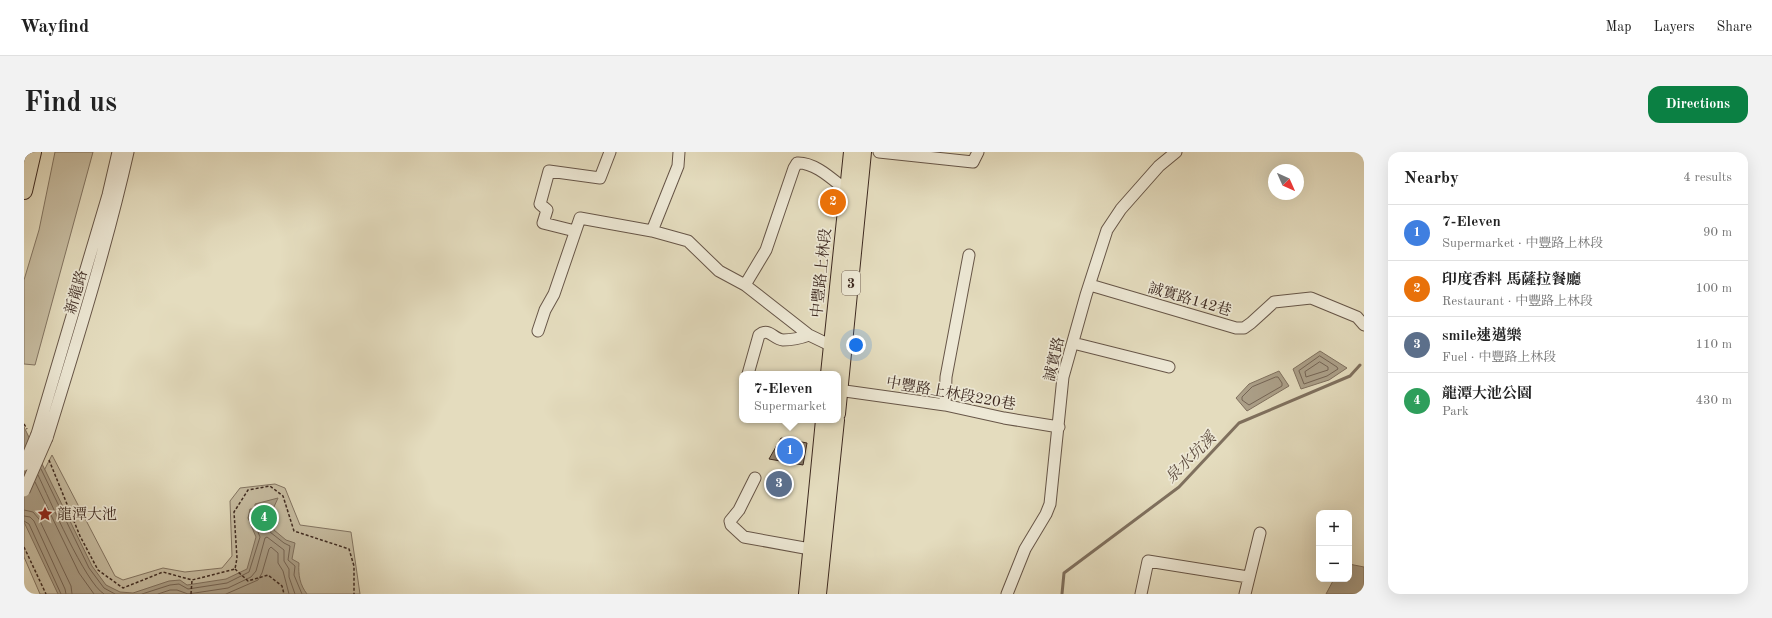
<!DOCTYPE html>
<html lang="en">
<head>
<meta charset="utf-8">
<style>
  body { margin:0; font-family:"Old Standard TT","Noto Serif TC",serif; background:#f2f2f2; color:#222 }
  .controls { position:absolute; right:12px; bottom:12px; display:grid; overflow:hidden; border-radius:8px; box-shadow:0 4px 16px #0002 }
  .controls button { width:36px; height:36px; display:grid; place-items:center; padding:0; border:0; border-bottom:1px solid #e0e0e0; background:#fff; color:#222; font:20px sans-serif }
  .compass { position:absolute; left:1244px; top:12px; width:36px; height:36px; border-radius:50%; background:#fff; box-shadow:0 4px 16px #0002; rotate:135deg }
  .you { position:absolute; left:832px; top:193px; width:14px; height:14px; margin:-10px; border:3px solid #fff; border-radius:50%; background:#1a73e8; box-shadow:0 0 0 6px #1a73e833 }
  .badge { display:grid; place-items:center; width:26px; height:26px; border-radius:50%; background:#0b8043; color:#fff; font-size:13px; font-weight:700 }
  .pin { position:absolute; translate:-50% -50%; border:2px solid #fff; box-shadow:0 1px 4px #0006 }
  .popup { position:absolute; left:715px; top:219px; width:102px; height:52px; box-sizing:border-box; display:grid; place-content:center; border-radius:8px; background:#fff; filter:drop-shadow(0 1px 3px #0005); font-size:13px; white-space:nowrap; color:#767676 }
  .popup b { font-size:15px; color:#222 }
  .popup::after { content:''; position:absolute; left:50%; top:100%; margin-left:-8px; border:8px solid transparent; border-top-color:#fff }
  .list { margin:0; padding:0; list-style:none }
  h2 { display:flex; justify-content:space-between; align-items:center; height:52px; margin:0; padding:0 16px; font-size:17px }
  h2 small { font-size:13px; font-weight:400; color:#767676 }
  .list li { display:grid; grid-template-columns:26px 1fr auto; gap:12px; align-items:center; box-sizing:border-box; height:56px; padding:0 16px; border-top:1px solid #e0e0e0 }
  .list b { display:block; font-size:15px; white-space:nowrap }
  .list p { margin:0; font-size:13px; white-space:nowrap; color:#767676 }
  .list em { font-size:13px; font-style:normal; color:#767676 }
  .map { position:relative; flex:none; width:1340px; height:442px; overflow:hidden; border-radius:12px }
  header { display:flex; align-items:center; gap:24px; box-sizing:border-box; height:56px; padding:0 20px; background:#fff; border-bottom:1px solid #e0e0e0 }
  header strong { font-size:19px }
  nav { display:flex; gap:22px; margin-inline-start:auto; font-size:14px }
  .intro { display:flex; align-items:center; justify-content:space-between; box-sizing:border-box; height:96px; padding:0 24px }
  h1 { margin:0; font-size:28px }
  .button { padding:10px 18px; border-radius:12px; background:#0b8043; color:#fff; font-size:14px; font-weight:700 }
  main { display:flex; gap:24px; padding:0 24px }
  aside { flex:1; background:#fff; border-radius:12px; box-shadow:0 4px 16px #0002 }
  .map>svg:first-child { display:block }
</style>
</head>
<body>
<header>
<strong>Wayfind</strong>
<nav><a>Map</a><a>Layers</a><a>Share</a></nav>
</header>
<div class="intro"><h1>Find us</h1><a class="button">Directions</a></div>
<main>
<div class="map">
<svg width="1340" height="442" viewBox="0 0 1340 442">
  <rect width="100%" height="100%" fill="#e4dcbe"/>
  <filter id="stains"><feTurbulence type="fractalNoise" baseFrequency=".005" numOctaves="4"/><feColorMatrix values="0 0 0 0 .2 0 0 0 0 .09 0 0 0 0 .02 0 0 0 .5 -.17"/></filter>
  <radialGradient id="worn" r=".72"><stop offset=".6" stop-color="#630" stop-opacity="0"/><stop offset="1" stop-color="#630" stop-opacity=".3"/></radialGradient>
  <path fill="#c8bea3" stroke="#827462" d="M31,0h38l-58,213 -11,-1v-84l15,-50z
    M28,303l63,121 8,4 40,-12 22,4 37,-4 10,-12 -2,-55 10,-13 35,-4 10,4 15,37 51,7 9,62h-320l-16,-37v-47z"/>
  <path fill="#ab9f88" stroke="#7f705e" d="M1296,199l27,17 -18,12 -28,9 -8,-20z
    M1255,219l10,15 -42,25 -11,-13 13,-14z
    M0,275l68,139 14,19 14,7 13,1 36,-12 11,-1 7,5 39,-6 21,-10 9,-32 -8,-19 2,-9h5v-5l23,-6 -5,11 1,21 12,10 9,3 -3,16 7,4c-1,12 1,22 8,31h-249l-34,-72z
    M1325,412l15,3v27h-38l8,-15h15z"/>
  <g fill="none" stroke-linecap="round" stroke-linejoin="round">
    <path stroke="#746454" stroke-width="1" d="M1296,204l17,11 1,2 -11,7 -23,8 -5,-13z
      M1296,210l8,5v3l-22,7 -1,-5z
      M1252,225h2l4,6v3l-33,19 -7,-5v-3l10,-10z
      M17,317l48,99 15,20 11,6
      M14,323c11,23 47,108 66,119
      M11,330l44,91 15,21
      M0,358l9,2 6,7 32,67 1,8
      M0,364l6,1 4,4 31,68 1,5
      M0,369l5,3 32,70
      M118,442l28,-9 9,-1 9,5 39,-6 22,-11 11,-35 -5,-12 -2,-10 4,-3 3,-5 7,-2 2,2 1,25 14,11 6,3 -2,14 7,6 -1,9 8,19
      M134,442l12,-4h7l11,4 40,-6 23,-11 5,-6 9,-33 2,-1 17,13v11l5,8v8l6,17
      M202,442l32,-14 4,-7 7,-24 2,-2 7,6v10l5,8 6,23"/>
    <path stroke="#7f705e" stroke-width="3" d="M1038,442l2,-21 115,-86 60,-64 111,-47 10,-11"/>
  </g>
  <path fill="#948672" stroke="#3d2920" d="M801,43l13,4 -1,6 -14,-1z
    M757,286l26,5 -4,22 -34,-6z"/>
  <g fill="none" stroke-linecap="round" stroke-linejoin="round">
    <g stroke="#675648" stroke-width="13">
      <path id="minor" d="M855,0l94,10 5,-10
        M551,79l-32,-8 4,-13 -7,-6 9,-33 51,7 10,-26
        M628,79l26,-65 1,-14
        M721,133l21,-35 28,-82 3,-5c18,-1 36,17 49,27
        M1066,133l146,43h8l7,-5 23,-21 37,-4 46,19 7,8
        M514,179l7,-21 9,-16 26,-76 72,13 36,10 31,30 26,14 64,50 29,14
        M1049,191l96,24
        M724,222l11,-39c10,-8 14,4 24,5 9,0 18,-2 26,-5
        M814,238l107,15 59,13 55,9
        M921,253l1,-28 23,-122
        M13,282l71,-239 10,-43
        M23,286c29,-94 59,-189 81,-286
        M731,326l-16,32 -9,11 1,4 13,12 66,12
        M983,442l18,-45 21,-35 4,-10 13,-127 23,-82 21,-65 14,-21 38,-43 17,-14
        M1117,442l7,-33 100,16
        M1221,442l15,-61"/>
    </g>
    <g stroke="#3d2920" stroke-width="16">
      <path id="major" d="M804,222l23,-222
        M814,262l26,-262
        M782,442l17,-174
        M795,442l18,-174"/>
    </g>
    <g stroke="#3d2920" stroke-width="18">
      <path id="highway" d="M0,39l9,-39"/>
    </g>
    <path stroke="#3d2920" stroke-width="1.5" stroke-dasharray="3 2" stroke-linecap="butt" d="M0,272l3,5
      M25,308l31,76 18,34 25,18 40,-16 29,8 43,-11 2,-11 -3,-46 14,-22 22,-4 13,10 11,35 55,18 5,17v28
      M0,395l22,47
      M211,417l13,12 20,-6 14,11 2,8
      M167,442l1,-14"/>
    <use href="#minor" stroke="#ede8d5" stroke-width="11"/>
    <use href="#major" stroke="#e4dcbe" stroke-width="14"/>
    <use href="#highway" stroke="#e4dcbe" stroke-width="16"/>
    <g stroke="#675648" stroke-width="13" stroke-linecap="butt">
      <path id="minor-bridge" d="M0,313l13,-31
        M0,339l23,-53"/>
    </g>
    <use href="#minor-bridge" stroke="#ede8d5" stroke-width="11"/>
  </g>
  <defs>
    <g id="sight-bare" transform="scale(1.2)"><path d="M0-6L1.8-2.2L6-1.7L2.9 1.2L3.7 5.4L0 3.3L-3.7 5.4L-2.9 1.2L-6-1.7L-1.8-2.2Z" fill="#8f2418" stroke="#ede8d5" stroke-width="2.5" paint-order="stroke"/></g>
  </defs>
  <g fill-rule="evenodd">
    <use href="#sight-bare" x="21" y="362"/>
  </g>
  <g text-anchor="middle" stroke-width="3.5" stroke-linejoin="round" paint-order="stroke">
    <rect fill="#ede8d5" stroke="#726256" stroke-width="1" x="818" y="119" width="18" height="24" rx="3"/>
    <g font-size="14" font-weight="bold" fill="#3d2920">
      <text x="827" y="136">3</text>
    </g>
    <g font-size="15" fill="#3d2920" stroke="#ede8d5">
      <text transform="translate(797 121) rotate(-84)" y="5">中豐路上林段</text>
      <text transform="translate(52 140) rotate(-74)" y="5">新龍路</text>
      <text transform="translate(1166 147) rotate(16)" y="5">誠實路142巷</text>
      <text transform="translate(1030 207) rotate(-77)" y="5">誠實路</text>
      <text transform="translate(927 241) rotate(10)" y="5">中豐路上林段220巷</text>
    </g>
    <g font-size="15" fill="#3d2920" stroke="#ede8d5" text-anchor="start">
      <text x="33" y="367">龍潭大池</text>
    </g>
    <g font-size="16" font-style="italic" fill="#5e4c3f" stroke="#ede8d5">
      <text transform="translate(1166 305) rotate(-45)" y="6">泉水坑溪</text>
    </g>
  </g>
  <rect width="100%" height="100%" filter="url(#stains)"/>
  <rect width="100%" height="100%" fill="url(#worn)"/>
</svg>
<div class="controls">
<button>+</button>
<button>−</button>
</div>
<svg class="compass" viewBox="-18 -18 36 36"><path d="M0-13l5 13h-10z" fill="#e53935"/><path d="M0 13l5-13h-10z" fill="#767676"/></svg>
<div class="you"></div>
<div class="pin badge" style="left:766px;top:299px;background:#3f7fe0">1</div>
<div class="popup"><b>7-Eleven</b>Supermarket</div>
<div class="pin badge" style="left:809px;top:50px;background:#e8710a">2</div>
<div class="pin badge" style="left:755px;top:332px;background:#5c6f8a">3</div>
<div class="pin badge" style="left:240px;top:366px;background:#2e9e5b">4</div>
</div>
<aside>
<h2>Nearby<small>4 results</small></h2>
<ul class="list">
<li><span class="badge" style="background:#3f7fe0">1</span><div><b>7-Eleven</b><p>Supermarket · 中豐路上林段</p></div><em>90 m</em></li>
<li><span class="badge" style="background:#e8710a">2</span><div><b>印度香料 馬薩拉餐廳</b><p>Restaurant · 中豐路上林段</p></div><em>100 m</em></li>
<li><span class="badge" style="background:#5c6f8a">3</span><div><b>smile速邁樂</b><p>Fuel · 中豐路上林段</p></div><em>110 m</em></li>
<li><span class="badge" style="background:#2e9e5b">4</span><div><b>龍潭大池公園</b><p>Park</p></div><em>430 m</em></li>
</ul>
</aside>
</main>
</body>
</html>
